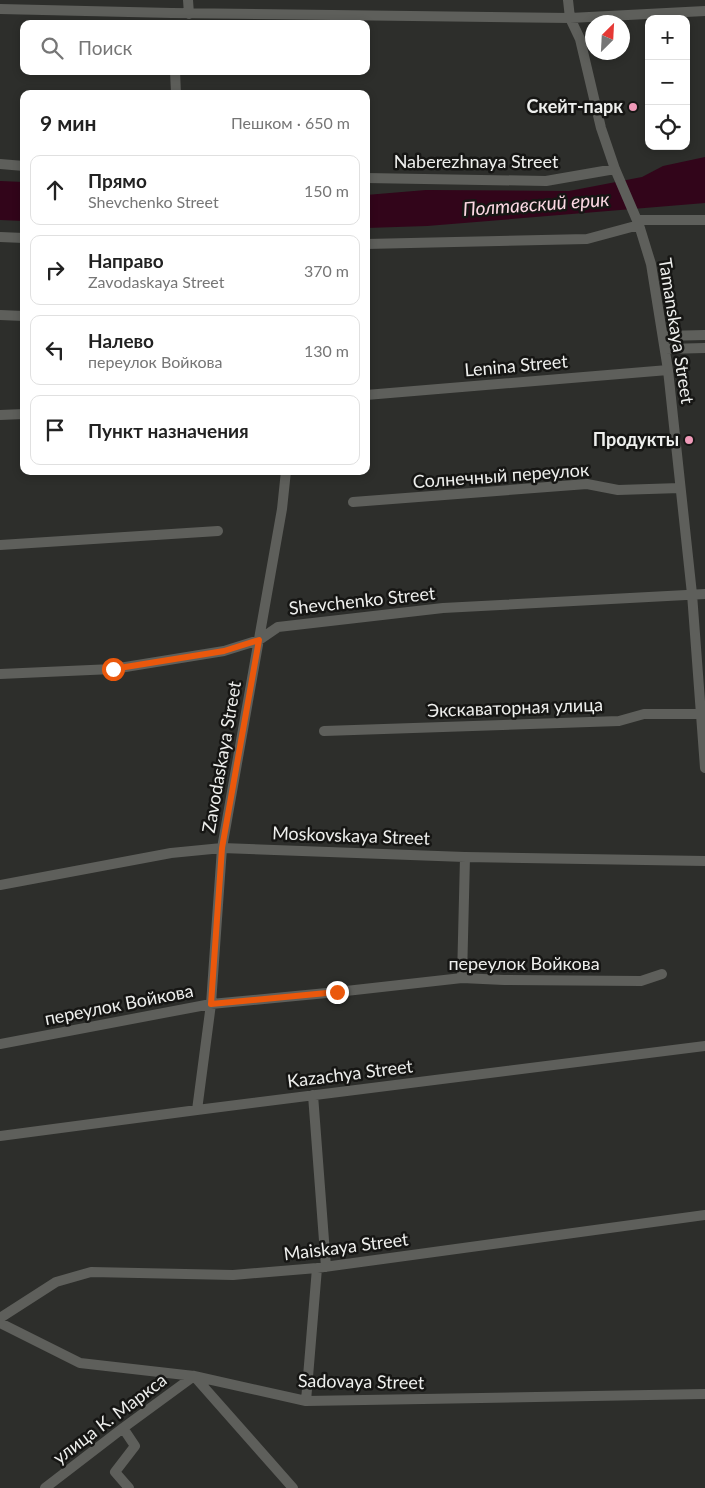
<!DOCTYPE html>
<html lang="ru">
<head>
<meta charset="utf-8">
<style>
  body { margin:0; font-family:Lato,sans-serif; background:#f6f6f6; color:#222 }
  .controls { position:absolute; right:15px; top:15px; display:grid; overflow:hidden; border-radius:10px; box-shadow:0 2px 8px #0003 }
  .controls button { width:45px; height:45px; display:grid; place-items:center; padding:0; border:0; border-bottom:1px solid #e0e0e0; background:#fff; color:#222; font:25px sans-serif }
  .compass { position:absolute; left:585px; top:15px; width:45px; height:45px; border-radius:50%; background:#fff; box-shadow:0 2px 8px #0003; rotate:24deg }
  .stop { position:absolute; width:15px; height:15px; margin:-11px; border:4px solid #ea580c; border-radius:50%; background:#fff }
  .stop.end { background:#ea580c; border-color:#fff; box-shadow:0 1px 5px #0008 }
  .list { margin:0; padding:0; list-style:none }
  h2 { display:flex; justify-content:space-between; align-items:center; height:65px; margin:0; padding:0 20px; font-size:21px }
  h2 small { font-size:16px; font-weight:400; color:#767676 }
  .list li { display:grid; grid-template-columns:32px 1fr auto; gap:15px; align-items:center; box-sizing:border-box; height:70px; margin:0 10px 10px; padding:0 10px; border:1px solid #e0e0e0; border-radius:10px }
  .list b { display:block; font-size:19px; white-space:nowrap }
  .list p { margin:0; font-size:16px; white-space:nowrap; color:#767676 }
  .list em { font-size:16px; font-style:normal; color:#767676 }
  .icon { flex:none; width:28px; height:28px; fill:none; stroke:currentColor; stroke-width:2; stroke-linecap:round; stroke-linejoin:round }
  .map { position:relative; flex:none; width:705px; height:1488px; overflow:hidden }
  .search { position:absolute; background:#fff; box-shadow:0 2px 8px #0003; left:20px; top:20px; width:350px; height:55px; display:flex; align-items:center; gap:12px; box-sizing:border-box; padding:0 18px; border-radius:10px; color:#767676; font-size:19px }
  .panel { position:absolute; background:#fff; box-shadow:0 2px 8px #0003; left:20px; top:90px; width:350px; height:385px; border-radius:10px }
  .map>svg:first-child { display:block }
</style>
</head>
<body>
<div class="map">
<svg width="705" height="1488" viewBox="0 0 705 1488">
  <rect width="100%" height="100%" fill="#2d2e2b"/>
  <path fill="#32051a" d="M705,157v46l-278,23 -61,2v-33l60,-5 143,1 73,-14 21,-11z
    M0,181l24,1v39l-24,-1z"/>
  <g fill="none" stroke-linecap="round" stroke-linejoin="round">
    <path stroke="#5e5f5b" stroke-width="10" d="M188,0l1,14
      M568,0l2,18 10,21 21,89 14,41 24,56 12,39 17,106 24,224 13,174
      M0,9l172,4 398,5 135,-7
      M175,71l1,23
      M0,164l24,2
      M366,178l180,3 69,-12
      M637,220h68
      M0,237l24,1
      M366,244l221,-5 52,-14
      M0,315l24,1
      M663,336l42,-1
      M665,349l40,-1
      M366,395l302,-25
      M0,415l24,-1
      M353,502l234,-18 31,6 62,-2
      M0,545l218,-14
      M0,674l113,-5 111,-18 35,-11 19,-13 165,-19 262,-14
      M324,731l295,-10 25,-7h61
      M0,885l171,-32 51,-5 243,9 240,4
      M462,978l3,-121
      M0,1044l211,-40 126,-12 125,-14 42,2 137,1 21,-7
      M313,1095l13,172
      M197,1110l14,-106 11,-156 60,-339 4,-38
      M0,1136l197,-26 508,-64
      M0,1318l56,-36 35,-10 142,3 84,-7 388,-53
      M0,1323l80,40 114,13 112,25 399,-7
      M306,1401l11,-133
      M123,1428l12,18 -20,26 14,16
      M45,1488l78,-60 71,-52 99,112"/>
  </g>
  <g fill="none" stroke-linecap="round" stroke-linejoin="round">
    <path stroke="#ea580c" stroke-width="6" d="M113,669l111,-18 35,-11 -37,208 -11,156 126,-12"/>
  </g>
  <g fill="#ef9ab8" stroke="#161614" stroke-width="2">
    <circle cx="633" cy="107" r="5"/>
    <circle cx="689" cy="440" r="5"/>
  </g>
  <g text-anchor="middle" stroke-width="5" stroke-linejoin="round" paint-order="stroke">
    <g font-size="18" font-weight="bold" fill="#eeefed" stroke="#161614" text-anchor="end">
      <text x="623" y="113">Скейт-парк</text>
      <text x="679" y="446">Продукты</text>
    </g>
    <g font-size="18" fill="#eeefed" stroke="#161614">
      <text x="476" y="168">Naberezhnaya Street</text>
      <text transform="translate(676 331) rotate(81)" y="6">Tamanskaya Street</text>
      <text transform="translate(516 366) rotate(-5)" y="6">Lenina Street</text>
      <text transform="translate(501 476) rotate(-4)" y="6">Солнечный переулок</text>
      <text transform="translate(362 601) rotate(-6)" y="6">Shevchenko Street</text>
      <text transform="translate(515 708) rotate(-2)" y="6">Экскаваторная улица</text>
      <text transform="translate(222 757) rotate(-80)" y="6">Zavodaskaya Street</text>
      <text transform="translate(351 836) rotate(2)" y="6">Moskovskaya Street</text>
      <text x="524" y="970">переулок Войкова</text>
      <text transform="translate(119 1005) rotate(-11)" y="6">переулок Войкова</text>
      <text transform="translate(350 1074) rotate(-7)" y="6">Kazachya Street</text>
      <text transform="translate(346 1247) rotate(-7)" y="6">Maiskaya Street</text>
      <text transform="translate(361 1382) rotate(1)" y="6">Sadovaya Street</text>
      <text transform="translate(110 1419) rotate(-37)" y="6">улица К. Маркса</text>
    </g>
    <g font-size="19" font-style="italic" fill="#fcd8e3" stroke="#161614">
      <text transform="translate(536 204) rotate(-4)" y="7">Полтавский ерик</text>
    </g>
  </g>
</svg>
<div class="controls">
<button>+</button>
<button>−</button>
<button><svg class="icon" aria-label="locate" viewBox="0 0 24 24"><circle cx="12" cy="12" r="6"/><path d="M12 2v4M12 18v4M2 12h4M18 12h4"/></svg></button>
</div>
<svg class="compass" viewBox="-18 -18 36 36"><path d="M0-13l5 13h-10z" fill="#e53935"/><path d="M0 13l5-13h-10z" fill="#767676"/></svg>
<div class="stop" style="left:113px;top:669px"></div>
<div class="stop end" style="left:337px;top:992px"></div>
<div class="search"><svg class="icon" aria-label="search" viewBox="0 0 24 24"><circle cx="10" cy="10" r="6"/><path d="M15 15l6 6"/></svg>Поиск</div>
<section class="panel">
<h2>9 мин<small>Пешком · 650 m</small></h2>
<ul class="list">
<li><svg class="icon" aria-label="ahead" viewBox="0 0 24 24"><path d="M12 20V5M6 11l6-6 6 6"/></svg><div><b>Прямо</b><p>Shevchenko Street</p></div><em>150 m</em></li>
<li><svg class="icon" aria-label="right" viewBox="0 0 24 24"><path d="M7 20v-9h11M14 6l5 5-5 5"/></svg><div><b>Направо</b><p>Zavodaskaya Street</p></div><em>370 m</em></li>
<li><svg class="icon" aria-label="left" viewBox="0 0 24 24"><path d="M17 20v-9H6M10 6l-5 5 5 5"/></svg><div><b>Налево</b><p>переулок Войкова</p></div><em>130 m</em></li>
<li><svg class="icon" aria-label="arrive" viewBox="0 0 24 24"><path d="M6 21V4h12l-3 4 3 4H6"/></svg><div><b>Пункт назначения</b></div></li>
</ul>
</section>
</div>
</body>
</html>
